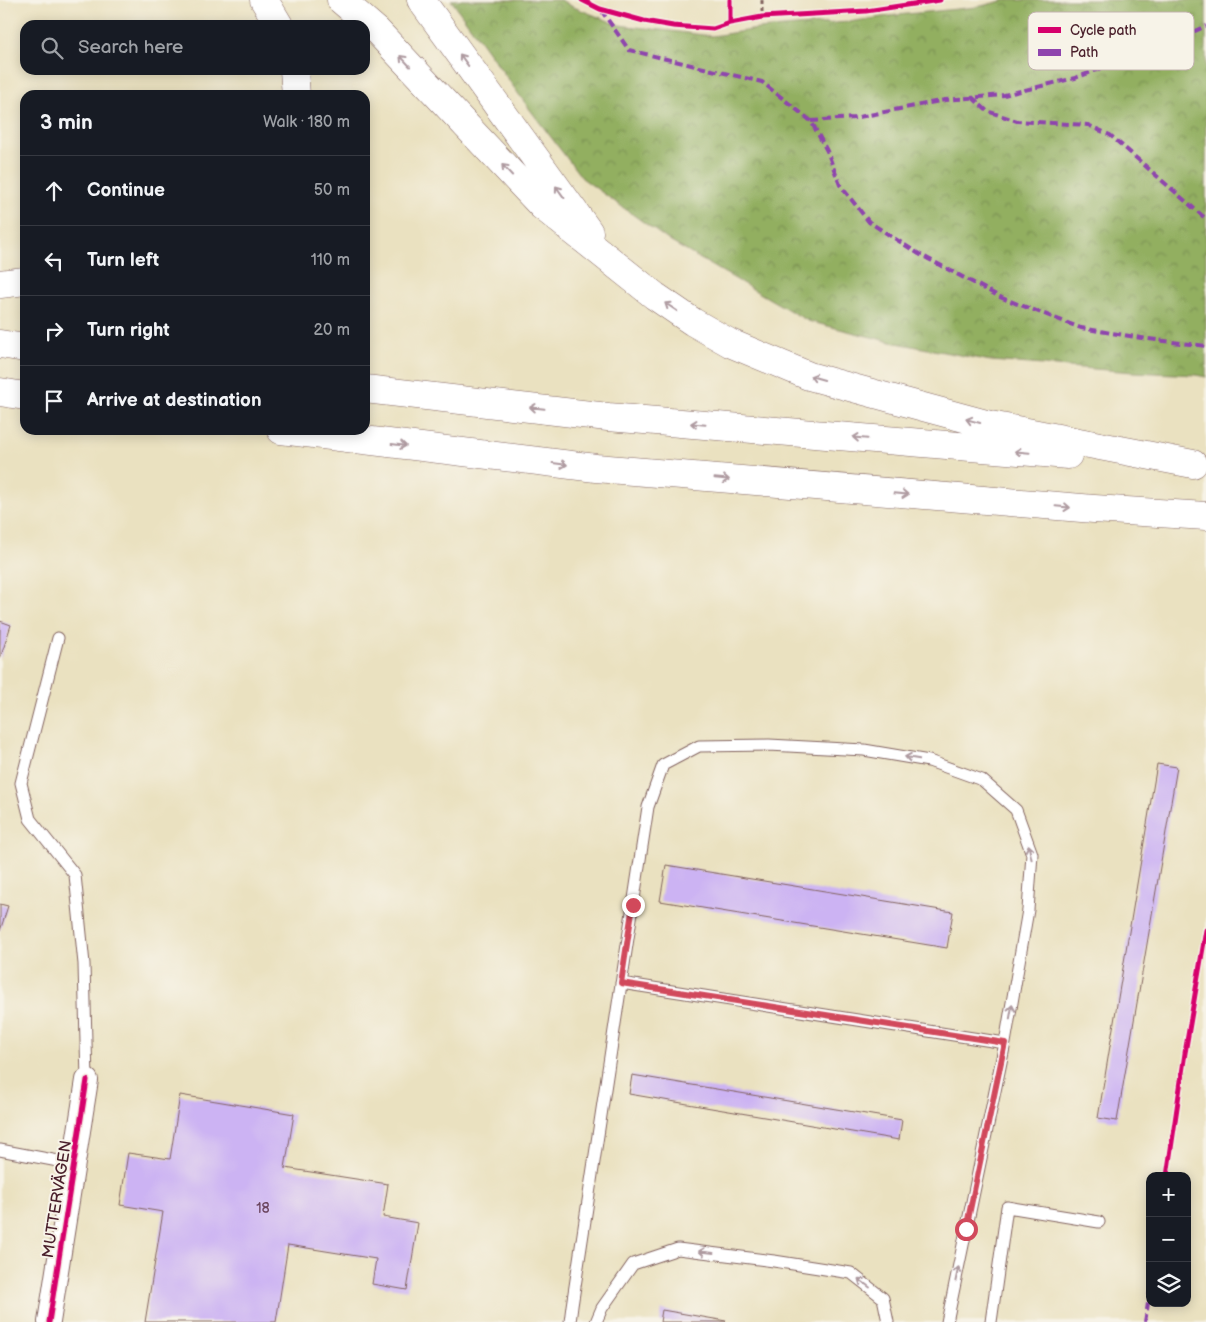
<!DOCTYPE html>
<html lang="en">
<head>
<meta charset="utf-8">
<style>
  body { margin:0; font-family:"Balsamiq Sans",sans-serif; background:#20242c; color:#f1f3f6 }
  .controls { position:absolute; right:15px; bottom:15px; display:grid; overflow:hidden; border-radius:10px; box-shadow:0 2px 12px #0003 }
  .controls button { width:45px; height:45px; display:grid; place-items:center; padding:0; border:0; border-bottom:1px solid #363941; background:#171b24; color:#f1f3f6; font:25px sans-serif }
  .stop { position:absolute; width:15px; height:15px; margin:-11px; border:4px solid #d1495b; border-radius:50%; background:#fff }
  .stop.end { background:#d1495b; border-color:#fff; box-shadow:0 1px 5px #0008 }
  .list { margin:0; padding:0; list-style:none }
  h2 { display:flex; justify-content:space-between; align-items:center; height:65px; margin:0; padding:0 20px; font-size:21px }
  h2 small { font-size:16px; font-weight:400; color:#9ea1a6 }
  .list li { display:grid; grid-template-columns:32px 1fr auto; gap:15px; align-items:center; box-sizing:border-box; height:70px; padding:0 20px; border-top:1px solid #363941 }
  .list b { display:block; font-size:19px; white-space:nowrap }
  .list em { font-size:16px; font-style:normal; color:#9ea1a6 }
  .icon { flex:none; width:28px; height:28px; fill:none; stroke:currentColor; stroke-width:2; stroke-linecap:round; stroke-linejoin:round }
  .map { position:relative; flex:none; width:1206px; height:1322px; overflow:hidden }
  .search { position:absolute; background:#171b24; box-shadow:0 2px 12px #0003; left:20px; top:20px; width:350px; height:55px; display:flex; align-items:center; gap:12px; box-sizing:border-box; padding:0 18px; border-radius:15px; color:#9ea1a6; font-size:19px }
  .panel { position:absolute; background:#171b24; box-shadow:0 2px 12px #0003; left:20px; top:90px; width:350px; height:345px; border-radius:15px }
  .map>svg:first-child { display:block }
</style>
</head>
<body>
<div class="map">
<svg width="1206" height="1322" viewBox="0 0 1206 1322">
  <defs>
    <pattern id="forest-crowns" width="20" height="18" patternUnits="userSpaceOnUse" patternTransform="scale(1.25)"><rect width="20" height="18" fill="#92af61"/><path d="M2 6a3 3 0 1 1 6 0M12 15a3 3 0 1 1 6 0" fill="none" stroke="#798e50"/></pattern>
  </defs>
  <rect width="100%" height="100%" fill="#f7f3e8"/>
  <filter id="ink" filterUnits="userSpaceOnUse"><feTurbulence type="fractalNoise" baseFrequency=".02" numOctaves="2"/><feDisplacementMap in="SourceGraphic" scale="10" xChannelSelector="R" yChannelSelector="G"/><feConvolveMatrix kernelMatrix="1 2 1 2 8 2 1 2 1" color-interpolation-filters="sRGB"/></filter>
  <filter id="wash" filterUnits="userSpaceOnUse"><feTurbulence type="fractalNoise" baseFrequency=".0096" numOctaves="4" result="noise"/><feDisplacementMap in="SourceGraphic" scale="20" xChannelSelector="R" yChannelSelector="G"/><feGaussianBlur stdDeviation="1.12" result="paint"/><feColorMatrix in="noise" values="0 0 0 0 0 0 0 0 0 0 0 0 0 0 0 0 0 1.4 0 .05"/><feComposite in="paint" operator="in"/></filter>
  <g filter="url(#wash)">
    <rect width="100%" height="100%" fill="#eae1c0"/>
    <path fill="url(#forest-crowns)" stroke="#6e6746" d="M451,0h110l10,6 48,19 93,11 46,-7 90,-7 49,-7 80,-8 29,-7h200v377l-10,-2 -63,-3 -142,-11 -100,-19 -83,-21 -137,-79 -89,-64 -54,-71z"/>
    <g id="blocks">
      <path fill="#ccb3f3" d="M0,621l11,4 -11,34z
        M1157,764l20,3 -60,354 -19,-3z
        M666,865l287,47 -6,36 -287,-47z
        M0,904l8,2 -8,25z
        M632,1075l270,45 -3,20 -270,-46z
        M180,1095l114,19 -9,54 103,16 -5,33 35,6 -11,67 -35,-6 4,-25 -88,-14 -12,77h-131l18,-110 -43,-7 8,-52 42,6z
        M662,1310l64,11 -1,1h-65z"/>
    </g>
  </g>
  <g filter="url(#ink)">
    <use href="#blocks" fill-opacity="0" stroke="#82635f" stroke-width="1"/>
    <g fill="none" stroke-linecap="round" stroke-linejoin="round">
      <g stroke="#82635f" stroke-width="13">
        <path id="service" d="M58,638l-37,145 9,36 45,56 9,89 3,116
          M621,983l384,60
          M0,1150l74,14
          M570,1322l2,-16 76,-499 15,-42 36,-19 70,-1 95,5 65,11 53,19 34,30 16,44 -4,56 -23,133 -58,279
          M596,1322l6,-14 31,-44 45,-15 96,12 77,12 32,25 5,24
          M991,1322l16,-115 92,15"/>
      </g>
      <g stroke="#82635f" stroke-width="24">
        <path id="minor" d="M49,1322l38,-242"/>
      </g>
      <g stroke="#82635f" stroke-width="29">
        <path id="motorway" d="M264,0l15,25
          M341,0l36,31 165,175 113,90 38,26 37,21 79,33 118,32 63,17 203,39
          M421,0l168,232
          M294,70l2,25
          M0,284l25,-3
          M0,344l25,4
          M365,389l243,28 460,38
          M0,392l25,4
          M281,430l315,38 498,41 112,7"/>
      </g>
      <path stroke="#82635f" stroke-width="3" stroke-dasharray="4 4" stroke-linecap="butt" d="M762,0v17"/>
      <use href="#service" stroke="#fff" stroke-width="11"/>
      <use href="#minor" stroke="#fff" stroke-width="22"/>
      <use href="#motorway" stroke="#fff" stroke-width="28"/>
      <path stroke="#8e44ad" stroke-width="4" stroke-dasharray="8 4" stroke-linecap="butt" d="M601,10l28,40 133,32 49,39 16,30 13,34 29,37 50,32 83,44 79,30 67,11 58,7
        M972,97l15,14 30,10 71,4 22,10 96,84
        M811,121l43,-3 91,-18 59,-5 71,-17 79,-29 52,-23
        M1145,1322l5,-31"/>
      <g stroke="#f7f3e8" stroke-width="8">
        <path id="cycleway" d="M582,0l18,9 44,12 29,5 40,3 17,-6v-23
          M730,23l32,-6 104,-6 74,-11
          M1167,1176l18,-123 21,-123
          M49,1322l38,-242"/>
      </g>
      <use href="#cycleway" stroke="#d6006c" stroke-width="5"/>
    </g>
    <defs><path id="oneway-shaft" d="M-6 0H5M1.5-3L5.5 0L1.5 3" fill="none" stroke-width="1.6" stroke-linecap="round" stroke-linejoin="round" transform="scale(1.25)"/></defs>
    <g stroke="#ae9aa0">
      <use href="#oneway-shaft" transform="translate(464 60) rotate(-126)"/>
      <use href="#oneway-shaft" transform="translate(405 61) rotate(-133)"/>
      <use href="#oneway-shaft" transform="translate(507 170) rotate(-133)"/>
      <use href="#oneway-shaft" transform="translate(560 192) rotate(-126)"/>
      <use href="#oneway-shaft" transform="translate(671 307) rotate(-146)"/>
      <use href="#oneway-shaft" transform="translate(817 378) rotate(-164)"/>
      <use href="#oneway-shaft" transform="translate(537 408) rotate(-174)"/>
      <use href="#oneway-shaft" transform="translate(973 421) rotate(-165)"/>
      <use href="#oneway-shaft" transform="translate(698 424) rotate(-175)"/>
      <use href="#oneway-shaft" transform="translate(860 438) rotate(-175)"/>
      <use href="#oneway-shaft" transform="translate(399 445) rotate(7)"/>
      <use href="#oneway-shaft" transform="translate(1022 452) rotate(-175)"/>
      <use href="#oneway-shaft" transform="translate(560 464) rotate(7)"/>
      <use href="#oneway-shaft" transform="translate(722 479) rotate(5)"/>
      <use href="#oneway-shaft" transform="translate(901 494) rotate(5)"/>
      <use href="#oneway-shaft" transform="translate(1063 507) rotate(5)"/>
      <use href="#oneway-shaft" transform="translate(912 758) rotate(-170)"/>
      <use href="#oneway-shaft" transform="translate(1030 852) rotate(-102)"/>
      <use href="#oneway-shaft" transform="translate(1011 1012) rotate(-80)"/>
      <use href="#oneway-shaft" transform="translate(706 1252) rotate(-173)"/>
      <use href="#oneway-shaft" transform="translate(957 1274) rotate(-78)"/>
      <use href="#oneway-shaft" transform="translate(864 1283) rotate(-143)"/>
    </g>
  </g>
  <g fill="none" stroke-linecap="round" stroke-linejoin="round" filter="url(#ink)">
    <path stroke="#d1495b" stroke-width="6" d="M633,905l-12,78 384,60 -39,186"/>
  </g>
  <g text-anchor="middle" stroke-width="4" stroke-linejoin="round" paint-order="stroke">
    <g font-size="14" fill="#6a445d">
      <text x="263" y="1213">18</text>
    </g>
    <g font-size="16" fill="#4a1f2b" stroke="#f7f3e8">
      <text transform="translate(56 1199) rotate(-81)" y="6">MUTTERVÄGEN</text>
    </g>
  </g>
  <rect x="1028" y="12" width="166" height="58" rx="8" fill="#f7f3e8" stroke="#c3b3af" stroke-width="1"/>
  <rect x="1038" y="27" width="23" height="6" fill="#d6006c"/>
  <rect x="1038" y="49" width="23" height="7" fill="#8e44ad"/>
  <g font-size="14" fill="#4a1f2b">
    <text x="1070" y="35">Cycle path</text>
    <text x="1070" y="57">Path</text>
  </g>
</svg>
<div class="controls">
<button>+</button>
<button>−</button>
<button><svg class="icon" aria-label="layers" viewBox="0 0 24 24"><path d="M12 4l9 5-9 5-9-5zM3 14l9 5 9-5"/></svg></button>
</div>
<div class="stop" style="left:966px;top:1229px"></div>
<div class="stop end" style="left:633px;top:905px"></div>
<div class="search"><svg class="icon" aria-label="search" viewBox="0 0 24 24"><circle cx="10" cy="10" r="6"/><path d="M15 15l6 6"/></svg>Search here</div>
<section class="panel">
<h2>3 min<small>Walk · 180 m</small></h2>
<ul class="list">
<li><svg class="icon" aria-label="ahead" viewBox="0 0 24 24"><path d="M12 20V5M6 11l6-6 6 6"/></svg><div><b>Continue</b></div><em>50 m</em></li>
<li><svg class="icon" aria-label="left" viewBox="0 0 24 24"><path d="M17 20v-9H6M10 6l-5 5 5 5"/></svg><div><b>Turn left</b></div><em>110 m</em></li>
<li><svg class="icon" aria-label="right" viewBox="0 0 24 24"><path d="M7 20v-9h11M14 6l5 5-5 5"/></svg><div><b>Turn right</b></div><em>20 m</em></li>
<li><svg class="icon" aria-label="arrive" viewBox="0 0 24 24"><path d="M6 21V4h12l-3 4 3 4H6"/></svg><div><b>Arrive at destination</b></div></li>
</ul>
</section>
</div>
</body>
</html>
